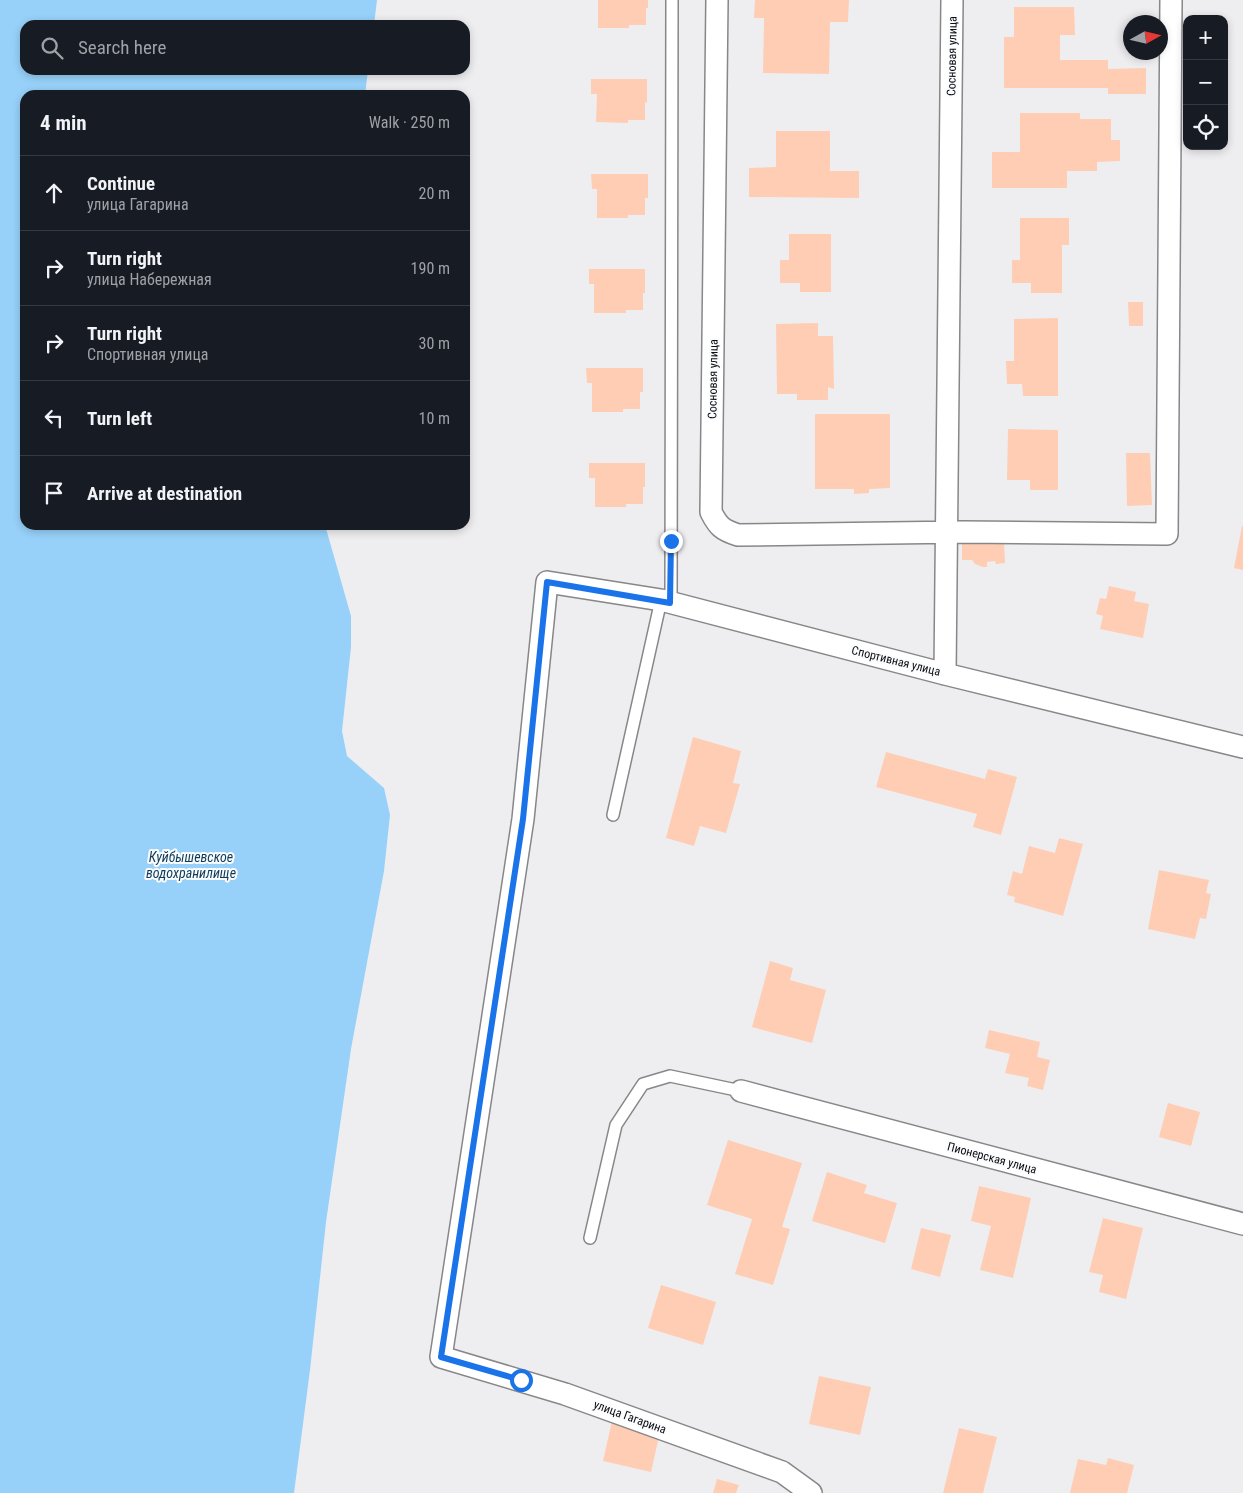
<!DOCTYPE html>
<html lang="en">
<head>
<meta charset="utf-8">
<style>
  body { margin:0; font-family:"Roboto Condensed",sans-serif; background:#20242c; color:#f1f3f6 }
  .controls { position:absolute; right:15px; top:15px; display:grid; overflow:hidden; border-radius:10px; box-shadow:0 2px 8px #0003 }
  .controls button { width:45px; height:45px; display:grid; place-items:center; padding:0; border:0; border-bottom:1px solid #363941; background:#171b24; color:#f1f3f6; font:25px sans-serif }
  .compass { position:absolute; left:1123px; top:15px; width:45px; height:45px; border-radius:50%; background:#171b24; box-shadow:0 2px 8px #0003; rotate:82deg }
  .stop { position:absolute; width:15px; height:15px; margin:-11px; border:4px solid #1a73e8; border-radius:50%; background:#fff }
  .stop.end { background:#1a73e8; border-color:#fff; box-shadow:0 1px 5px #0008 }
  .list { margin:0; padding:0; list-style:none }
  h2 { display:flex; justify-content:space-between; align-items:center; height:65px; margin:0; padding:0 20px; font-size:21px }
  h2 small { font-size:16px; font-weight:400; color:#9ea1a6 }
  .list li { display:grid; grid-template-columns:32px 1fr auto; gap:15px; align-items:center; box-sizing:border-box; height:75px; padding:0 20px; border-top:1px solid #363941 }
  .list b { display:block; font-size:19px; white-space:nowrap }
  .list p { margin:0; font-size:16px; white-space:nowrap; color:#9ea1a6 }
  .list em { font-size:16px; font-style:normal; color:#9ea1a6 }
  .icon { flex:none; width:28px; height:28px; fill:none; stroke:currentColor; stroke-width:2; stroke-linecap:round; stroke-linejoin:round }
  .map { position:relative; flex:none; width:1243px; height:1493px; overflow:hidden }
  .search { position:absolute; background:#171b24; box-shadow:0 2px 8px #0003; left:20px; top:20px; width:450px; height:55px; display:flex; align-items:center; gap:12px; box-sizing:border-box; padding:0 18px; border-radius:15px; color:#9ea1a6; font-size:19px }
  .panel { position:absolute; background:#171b24; box-shadow:0 2px 8px #0003; left:20px; top:90px; width:450px; height:440px; border-radius:15px }
  .map>svg:first-child { display:block }
</style>
</head>
<body>
<div class="map">
<svg width="1243" height="1493" viewBox="0 0 1243 1493">
  <rect width="100%" height="100%" fill="#eeeef1"/>
  <path fill="#97d1f9" d="M0,0h377l-3,25h-349v45h343l-3,25h-340v430h300l26,91v31l-9,84 5,25 37,32 6,27 -6,56 -33,178 -25,173 -16,148 -16,123h-294z"/>
  <path fill="#ffcdb4" d="M598,0h50v8h-2v17h-17v3h-31z
    M755,0h94l-1,22h-18l-1,52 -66,-1 1,-55h-10z
    M1014,7h60l1,28h-15v25h48v9l38,-1v26h-38v-12v6h-104v-51h10z
    M591,79h56v24l-2,-1v18h-17v3l-32,-1 1,-28h-6z
    M1020,113h60v6h31v21h9v21l-23,1v9h-30v17h-75v-36h28z
    M776,131h54v40h29v27l-110,-1v-29l27,-1z
    M591,174h57v24h-3v17h-17v3h-31v-29h-5z
    M1020,218h49v27h-7v48h-31v-10h-19v-23h8z
    M789,234h42v58h-31v-9h-20v-23h9z
    M589,269h56v24h-2v17h-17v3h-32v-29h-5z
    M1128,302h15v24h-14z
    M1058,318v78h-35l-1,-12h-15l-1,-23h8v-42z
    M818,323v13h15l1,53 -6,-2v13h-31v-6h-20l-1,-70z
    M586,368h57v24h-3v17h-17v3h-31v-29h-5z
    M815,414h75v74l-21,1v4l-15,1v-5h-39z
    M1008,429l50,1v60h-28v-10h-23z
    M1126,453h24l2,52 -25,1z
    M589,463h56v24h-2v17h-17v3h-31v-29h-6z
    M1242,526h1v44l-9,-2z
    M1004,542l1,21 -9,1 -1,-3 -8,1v5h-4l-8,-3 -3,-4h-10v-16z
    M1109,586l27,6 -2,9 15,3 -6,34 -43,-9 3,-13 -7,-2 4,-16 6,1z
    M693,737l48,14 -8,32 7,1 -14,49 -26,-7 -6,20 -28,-8z
    M886,752l99,27 3,-10 29,8 -16,58 -28,-8 4,-13 -101,-27z
    M1059,838l24,6 -20,72 -49,-14 1,-5 -8,-2 6,-24 9,3 7,-28 26,7z
    M1159,870l50,10 -3,13 5,1 -5,25 -6,-1 -5,21 -47,-10z
    M770,961l23,7 -3,12 36,10 -14,53 -60,-16z
    M989,1030l51,12 -3,15 13,3 -7,30 -16,-4 2,-8 -24,-5 5,-19 -25,-6z
    M1168,1103l32,9 -9,34 -32,-9z
    M728,1140l74,23 -20,64 8,2 -17,56 -38,-11 17,-55 -45,-14z
    M827,1172l40,13 -3,8 33,10 -12,40 -73,-22z
    M979,1186l52,12 -18,80 -33,-8 11,-44 -20,-5z
    M1103,1218l40,10 -17,71 -27,-7 4,-17 -14,-3z
    M921,1228l30,7 -11,42 -29,-8z
    M661,1285l55,17 -13,43 -55,-17z
    M819,1376l52,11 -11,48 -51,-11z
    M612,1421l48,11 -9,40 -48,-11z
    M959,1428l38,9 -14,56h-40z
    M1108,1458l26,7 -7,28h-57l8,-34 28,6z
    M717,1479l22,6 -3,8h-23z"/>
  <g fill="none" stroke-linecap="round" stroke-linejoin="round">
    <g stroke="#87878a" stroke-width="14">
      <path id="service" d="M671,603l1,-603
        M613,815l48,-215
        M590,1238l26,-113 27,-41 27,-8 71,15"/>
    </g>
    <g stroke="#87878a" stroke-width="24">
      <path id="minor" d="M717,0l-6,512c7,14 11,18 27,23l224,-3 205,2 4,-534
        M945,674l7,-674
        M741,1091l502,133
        M811,1493l-29,-21 -217,-78 -124,-37 82,-538 24,-237 114,18 284,74 298,73"/>
    </g>
    <use href="#service" stroke="#fff" stroke-width="11"/>
    <use href="#minor" stroke="#fff" stroke-width="21"/>
  </g>
  <g fill="none" stroke-linecap="round" stroke-linejoin="round">
    <path stroke="#1a73e8" stroke-width="6" d="M521,1380l-80,-23 82,-538 24,-237 123,21 1,-62"/>
  </g>
  <g text-anchor="middle" stroke-width="4" stroke-linejoin="round" paint-order="stroke">
    <g font-size="12" fill="#0c0c0d" stroke="#fbfcff">
      <text transform="translate(952 56) rotate(-89)" y="4">Сосновая улица</text>
      <text transform="translate(713 379) rotate(-89)" y="4">Сосновая улица</text>
      <text transform="translate(896 661) rotate(14)" y="4">Спортивная улица</text>
      <text transform="translate(992 1158) rotate(15)" y="4">Пионерская улица</text>
      <text transform="translate(630 1417) rotate(20)" y="4">улица Гагарина</text>
    </g>
    <g font-size="14" font-style="italic" fill="#0e3c57" stroke="#fbfcff">
      <text x="191" y="862">Куйбышевское<tspan x="191" dy="16">водохранилище</tspan></text>
    </g>
  </g>
</svg>
<div class="controls">
<button>+</button>
<button>−</button>
<button><svg class="icon" aria-label="locate" viewBox="0 0 24 24"><circle cx="12" cy="12" r="6"/><path d="M12 2v4M12 18v4M2 12h4M18 12h4"/></svg></button>
</div>
<svg class="compass" viewBox="-18 -18 36 36"><path d="M0-13l5 13h-10z" fill="#e53935"/><path d="M0 13l5-13h-10z" fill="#9ea1a6"/></svg>
<div class="stop" style="left:521px;top:1380px"></div>
<div class="stop end" style="left:671px;top:541px"></div>
<div class="search"><svg class="icon" aria-label="search" viewBox="0 0 24 24"><circle cx="10" cy="10" r="6"/><path d="M15 15l6 6"/></svg>Search here</div>
<section class="panel">
<h2>4 min<small>Walk · 250 m</small></h2>
<ul class="list">
<li><svg class="icon" aria-label="ahead" viewBox="0 0 24 24"><path d="M12 20V5M6 11l6-6 6 6"/></svg><div><b>Continue</b><p>улица Гагарина</p></div><em>20 m</em></li>
<li><svg class="icon" aria-label="right" viewBox="0 0 24 24"><path d="M7 20v-9h11M14 6l5 5-5 5"/></svg><div><b>Turn right</b><p>улица Набережная</p></div><em>190 m</em></li>
<li><svg class="icon" aria-label="right" viewBox="0 0 24 24"><path d="M7 20v-9h11M14 6l5 5-5 5"/></svg><div><b>Turn right</b><p>Спортивная улица</p></div><em>30 m</em></li>
<li><svg class="icon" aria-label="left" viewBox="0 0 24 24"><path d="M17 20v-9H6M10 6l-5 5 5 5"/></svg><div><b>Turn left</b></div><em>10 m</em></li>
<li><svg class="icon" aria-label="arrive" viewBox="0 0 24 24"><path d="M6 21V4h12l-3 4 3 4H6"/></svg><div><b>Arrive at destination</b></div></li>
</ul>
</section>
</div>
</body>
</html>
